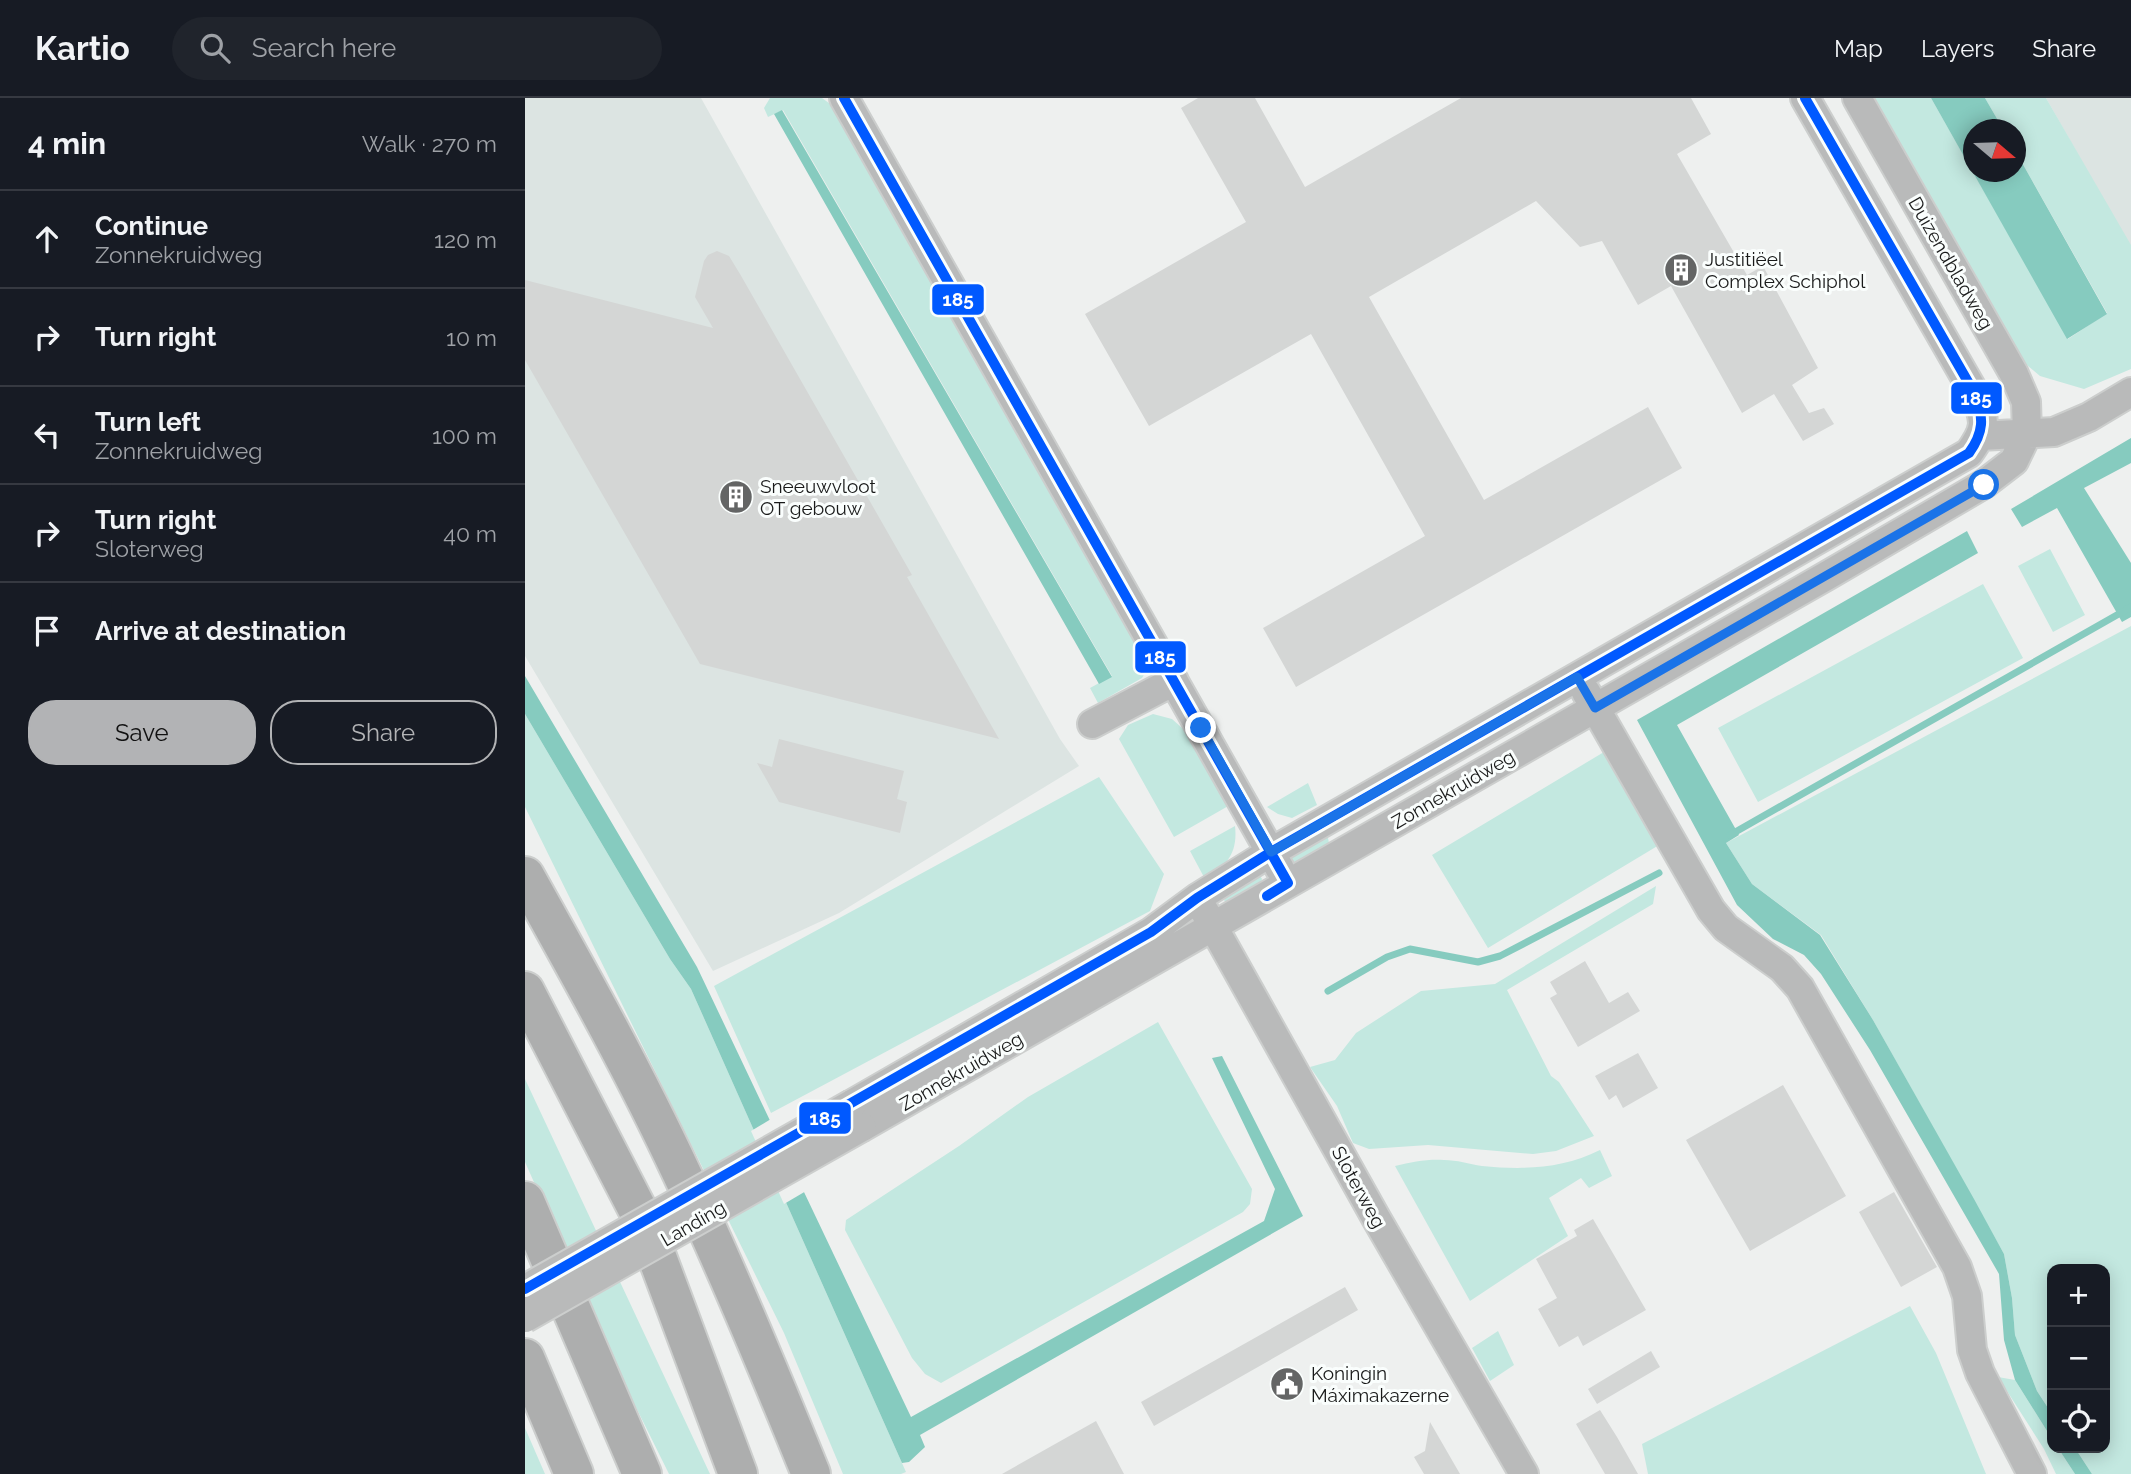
<!DOCTYPE html>
<html lang="en">
<head>
<meta charset="utf-8">
<style>
  body { margin:0; font-family:Raleway,sans-serif; background:#20242c; color:#f1f3f6 }
  .controls { position:absolute; right:21px; bottom:21px; display:grid; overflow:hidden; border-radius:14px; box-shadow:0 4px 18px #0003 }
  .controls button { width:63px; height:63px; display:grid; place-items:center; padding:0; border:0; border-bottom:2px solid #363941; background:#171b24; color:#f1f3f6; font:35px sans-serif }
  .compass { position:absolute; left:1438px; top:21px; width:63px; height:63px; border-radius:50%; background:#171b24; box-shadow:0 4px 18px #0003; rotate:109deg }
  .stop { position:absolute; width:21px; height:21px; margin:-16px; border:5px solid #1a73e8; border-radius:50%; background:#fff }
  .stop.end { background:#1a73e8; border-color:#fff; box-shadow:0 2px 7px #0008 }
  .list { margin:0; padding:0; list-style:none }
  h2 { display:flex; justify-content:space-between; align-items:center; height:91px; margin:0; padding:0 28px; font-size:30px }
  h2 small { font-size:23px; font-weight:400; color:#9ea1a6 }
  .list li { display:grid; grid-template-columns:46px 1fr auto; gap:21px; align-items:center; box-sizing:border-box; height:98px; padding:0 28px; border-top:2px solid #363941 }
  .list b { display:block; font-size:26px; white-space:nowrap }
  .list p { margin:0; font-size:23px; white-space:nowrap; color:#9ea1a6 }
  .list em { font-size:23px; font-style:normal; color:#9ea1a6 }
  .actions { display:flex; gap:14px; padding:21px 28px }
  .actions a { flex:1; padding:16px 0; border:2px solid #b2b3b5; border-radius:28px; text-align:center; font-size:24px; color:#b2b3b5 }
  .actions .main { background:#b2b3b5; color:#111 }
  .icon { flex:none; width:38px; height:38px; fill:none; stroke:currentColor; stroke-width:2; stroke-linecap:round; stroke-linejoin:round }
  .map { position:relative; flex:none; width:1606px; height:1376px; overflow:hidden }
  header { display:flex; align-items:center; gap:42px; box-sizing:border-box; height:98px; padding:0 35px; background:#171b24; border-bottom:2px solid #363941 }
  header strong { font-size:33px }
  nav { display:flex; gap:38px; margin-inline-start:auto; font-size:24px }
  .search { width:490px; height:63px; background:#20242c; display:flex; align-items:center; gap:18px; box-sizing:border-box; padding:0 24px; border-radius:38px; color:#9ea1a6; font-size:26px }
  main { display:flex }
  aside { flex:1; background:#171b24 }
  .map>svg:first-child { display:block }
</style>
</head>
<body>
<header>
<strong>Kartio</strong>
<div class="search"><svg class="icon" aria-label="search" viewBox="0 0 24 24"><circle cx="10" cy="10" r="6"/><path d="M15 15l6 6"/></svg>Search here</div>
<nav><a>Map</a><a>Layers</a><a>Share</a></nav>
</header>
<main>
<aside>
<h2>4 min<small>Walk · 270 m</small></h2>
<ul class="list">
<li><svg class="icon" aria-label="ahead" viewBox="0 0 24 24"><path d="M12 20V5M6 11l6-6 6 6"/></svg><div><b>Continue</b><p>Zonnekruidweg</p></div><em>120 m</em></li>
<li><svg class="icon" aria-label="right" viewBox="0 0 24 24"><path d="M7 20v-9h11M14 6l5 5-5 5"/></svg><div><b>Turn right</b></div><em>10 m</em></li>
<li><svg class="icon" aria-label="left" viewBox="0 0 24 24"><path d="M17 20v-9H6M10 6l-5 5 5 5"/></svg><div><b>Turn left</b><p>Zonnekruidweg</p></div><em>100 m</em></li>
<li><svg class="icon" aria-label="right" viewBox="0 0 24 24"><path d="M7 20v-9h11M14 6l5 5-5 5"/></svg><div><b>Turn right</b><p>Sloterweg</p></div><em>40 m</em></li>
<li><svg class="icon" aria-label="arrive" viewBox="0 0 24 24"><path d="M6 21V4h12l-3 4 3 4H6"/></svg><div><b>Arrive at destination</b></div></li>
</ul>
<div class="actions"><a class="main">Save</a><a>Share</a></div>
</aside>
<div class="map">
<svg width="1606" height="1376" viewBox="0 0 1606 1376">
  <rect width="100%" height="100%" fill="#eef0ef"/>
  <path fill="#dce4e2" d="M0,0h176l359,641 19,27 -240,147 -126,58 -188,-315z
    M1521,0h85v147l-1,1z"/>
  <path fill="#c3e8e0" d="M245,0h52l11,8 317,559 -8,13 -44,25 -8,-15 22,-12 -329,-566 -15,7 -4,-9z
    M1344,0h62l137,241 39,-26 -91,-161 -1,-22 -12,-1 -18,-31h61l85,147v124l-47,20 -44,-13 -25,-21z
    M1525,451l35,66 -32,17 -35,-66z
    M1458,486l40,74 -265,144 -40,-74z
    M1606,528v848h-39l-17,-26h30v-179h-53v145l-15,-23 -22,-56 -3,-37 -8,-44 -131,-234 -52,-85 -69,-51 -26,-41z
    M0,616l145,245 21,30 215,483 -5,2h-58l-59,-141 -259,-526z
    M628,616l19,5 18,16 40,70 -56,32 -55,-98 9,-14z
    M1099,642l55,93 -191,115 -56,-93z
    M574,679l65,97 -14,37 -379,202 -57,-127z
    M783,685l9,22 -25,13 -14,-4 -11,-7z
    M710,728c3,27 -8,40 -30,53l-15,-28z
    M796,737l7,3 2,10 -29,17 -9,-3 -3,-7z
    M725,774h8l4,7 -3,8 -33,16 -2,-3z
    M1131,788l-3,18 -146,86 44,86 8,6 35,54 -38,15 -23,3 -105,-9 -59,4 -16,-6 -16,-37 -27,-39 25,-7 21,-27 65,-42 74,-7z
    M633,924l94,167 -2,15 -7,8 -302,171 -16,-9 -13,-16 -67,-128 1,-10 113,-74 69,-49z
    M0,981l185,395h-41l-51,-103 -93,-209z
    M1075,1052l12,26 -23,12 -8,-10 -32,20 19,38 -98,65 -75,-135c17,-4 32,-7 49,-6 13,0 25,4 38,6 41,4 80,3 118,-16z
    M1385,1208l26,47 50,121h-338l-6,-30z
    M973,1233l16,34 -24,16 -18,-33z
    M1473,1279l17,3 37,59v9h6l17,26h-19l-12,-25z
    M0,1330l20,46h-20z"/>
  <path fill="#86cbbf" d="M1406,0h54l18,31 -30,1v42h42l1,-20 91,162 -40,25z
    M257,12l330,567 -13,7 -325,-570z
    M1606,340v25l-47,25 47,75v54l-9,5 -65,-114 -35,19 -11,-18z
    M1442,433l11,22 -301,172 62,110 -13,8 26,41 68,51 53,85 101,179 30,55 8,44 3,37 22,56 15,23v25l-37,-59 -11,-40 -5,-66 -129,-224 -49,-76 -17,-19 -31,-16 -36,-34 -100,-185z
    M0,578l172,291 214,450 353,-196 11,-32 -63,-131 10,-2 81,160 -383,219 5,12 -16,15 -7,1 -211,-474 -21,-30 -145,-245z
    M1533,1350h17l17,26h-17z"/>
  <path fill="#eef0ef" d="M246,1021l35,72 -22,13 -33,-73z"/>
  <g fill="none" stroke-linecap="round" stroke-linejoin="round">
    <path stroke="#86cbbf" stroke-width="7" d="M1205,737l401,-228
      M803,893l59,-34 23,-8 68,13 22,-6 159,-83"/>
  </g>
  <path fill="#d4d6d5" d="M673,0h57l50,89 156,-89h230l20,36 -34,20 70,121 16,-9 55,102 -26,17 17,28 15,-5 10,16 -31,17 -29,-47 -32,19 -71,-127 -33,19 -36,-64 -22,6 -44,-46 -167,96 115,203 164,-93 34,61 -386,219 -33,-59 162,-92 -114,-202 -162,92 -64,-112 161,-92 -65,-114z
    M192,153l12,5 11,18 172,301 -5,2 92,162 -299,-75 -175,-304v-80l188,48 -18,-31 9,-36 4,-6z
    M254,641l125,32 -7,28 10,3 -7,31 -121,-31 -22,-39 15,4z
    M1060,863l24,42 19,-11 12,19 -62,36 -28,-49 7,-4 -7,-12z
    M1113,955l20,35 -35,20 -7,-13 -7,5 -14,-24z
    M1258,987l63,111 -96,55 -64,-111z
    M1369,1094l43,75 -36,20 -42,-75z
    M1068,1121l53,91 -63,36 -5,-10 -19,11 -21,-38 19,-11 -21,-39 41,-23 -3,-6z
    M820,1189l13,23 -204,116 -13,-24z
    M1126,1253l9,16 -63,37 -9,-15z
    M1075,1312l17,27 21,37h-33l-29,-50z
    M571,1323l28,53h-122z
    M905,1324l30,52h-36l-10,-17 11,-6z"/>
  <g fill="none" stroke-linecap="round" stroke-linejoin="round">
    <g stroke="#cccecd" stroke-width="32">
      <path id="minor" d="M319,0l436,771
        M1456,338l73,-4 35,-15 42,-25
        M1061,594l125,218 15,18 56,40 18,20 157,279 10,29 5,54 8,23 52,101
        M567,626l82,-43
        M680,814l171,306 148,256
        M327,1006l299,-172 46,-34 74,-46 698,-399c18,-25 17,-31 6,-59l-170,-296
        M337,1029l966,-552 156,-91 30,-23 13,-27 -1,-32 -12,-28 -157,-276"/>
    </g>
    <g stroke="#cccecd" stroke-width="42">
      <path id="highway" d="M0,778c54,97 109,195 156,296 47,99 89,201 130,302
        M0,893l119,231 94,252
        M0,1103l117,273
        M0,1260l49,116"/>
    </g>
    <use href="#minor" stroke="#b9baba" stroke-width="28"/>
    <use href="#highway" stroke="#adaeae" stroke-width="38"/>
    <g stroke="#cccecd" stroke-width="32" stroke-linecap="butt">
      <path id="minor-bridge" d="M0,1191l327,-185
        M0,1220l337,-191"/>
    </g>
    <use href="#minor-bridge" stroke="#b9baba" stroke-width="28"/>
    <g stroke="#fafefd" stroke-width="16">
      <path id="bus-1" d="M319,0l444,785 -21,13
        M0,1191l626,-357 46,-34 74,-46 698,-399c15,-21 15,-35 6,-59l-170,-296"/>
    </g>
    <use href="#bus-1" stroke="#0059ff" stroke-width="10"/>
  </g>
  <g fill="none" stroke-linecap="round" stroke-linejoin="round">
    <path stroke="#1a73e8" stroke-width="9" d="M676,630l70,124 306,-175 18,31 389,-223"/>
  </g>
  <defs>
    <g id="building-disc" transform="scale(1.75)"><circle r="9.5" fill="#646565" stroke="#fafefd"/><path d="M-4-6H4V6H1V3H-1V6H-4ZM-2.5-4.3h1.7v1.8h-1.7ZM.8-4.3h1.7v1.8H.8ZM-2.5-1h1.7V.8h-1.7ZM.8-1h1.7V.8H.8Z" fill="#fff"/></g>
    <g id="civic-disc" transform="scale(1.75)"><circle r="9.5" fill="#646565" stroke="#fafefd"/><path d="M-.6-6.5H3V-4.5H.6V-3L4-1V1h2V6H-6V1h2V-1L-.6-3ZM-1.2 2.5V6h2.4V2.5Z" fill="#fff"/></g>
  </defs>
  <g fill-rule="evenodd">
    <use href="#building-disc" x="1156" y="172"/>
    <use href="#building-disc" x="211" y="399"/>
    <use href="#civic-disc" x="762" y="1286"/>
  </g>
  <g text-anchor="middle" stroke-width="6" stroke-linejoin="round" paint-order="stroke">
    <g font-size="19" fill="#191a1a" stroke="#fafefd" text-anchor="start">
      <text x="1180" y="168">Justitiëel<tspan x="1180" dy="22">Complex Schiphol</tspan></text>
      <text x="235" y="395">Sneeuwvloot<tspan x="235" dy="22">OT gebouw</tspan></text>
      <text x="786" y="1282">Koningin<tspan x="786" dy="22">Máximakazerne</tspan></text>
    </g>
    <g font-size="19" fill="#191a1a" stroke="#fafefd">
      <text transform="translate(1426 165) rotate(60)" y="7">Duizendbladweg</text>
      <text transform="translate(928 691) rotate(-30)" y="7">Zonnekruidweg</text>
      <text transform="translate(436 973) rotate(-30)" y="7">Zonnekruidweg</text>
      <text transform="translate(834 1089) rotate(61)" y="7">Sloterweg</text>
      <text transform="translate(168 1125) rotate(-30)" y="7">Landing</text>
    </g>
  </g>
  <g stroke="#fafefd" stroke-width="2.5">
    <rect x="406" y="185" width="54" height="33" rx="7" fill="#0059ff"/>
    <rect x="1425" y="283" width="53" height="34" rx="7" fill="#0059ff"/>
    <rect x="609" y="542" width="53" height="34" rx="7" fill="#0059ff"/>
    <rect x="273" y="1003" width="54" height="34" rx="7" fill="#0059ff"/>
  </g>
  <g font-size="19" text-anchor="middle" font-weight="bold" fill="#fff">
    <text x="433" y="208">185</text>
    <text x="1451" y="307">185</text>
    <text x="635" y="566">185</text>
    <text x="300" y="1027">185</text>
  </g>
</svg>
<div class="controls">
<button>+</button>
<button>−</button>
<button><svg class="icon" aria-label="locate" viewBox="0 0 24 24"><circle cx="12" cy="12" r="6"/><path d="M12 2v4M12 18v4M2 12h4M18 12h4"/></svg></button>
</div>
<svg class="compass" viewBox="-18 -18 36 36"><path d="M0-13l5 13h-10z" fill="#e53935"/><path d="M0 13l5-13h-10z" fill="#9ea1a6"/></svg>
<div class="stop" style="left:1459px;top:387px"></div>
<div class="stop end" style="left:676px;top:630px"></div>
</div>
</main>
</body>
</html>
